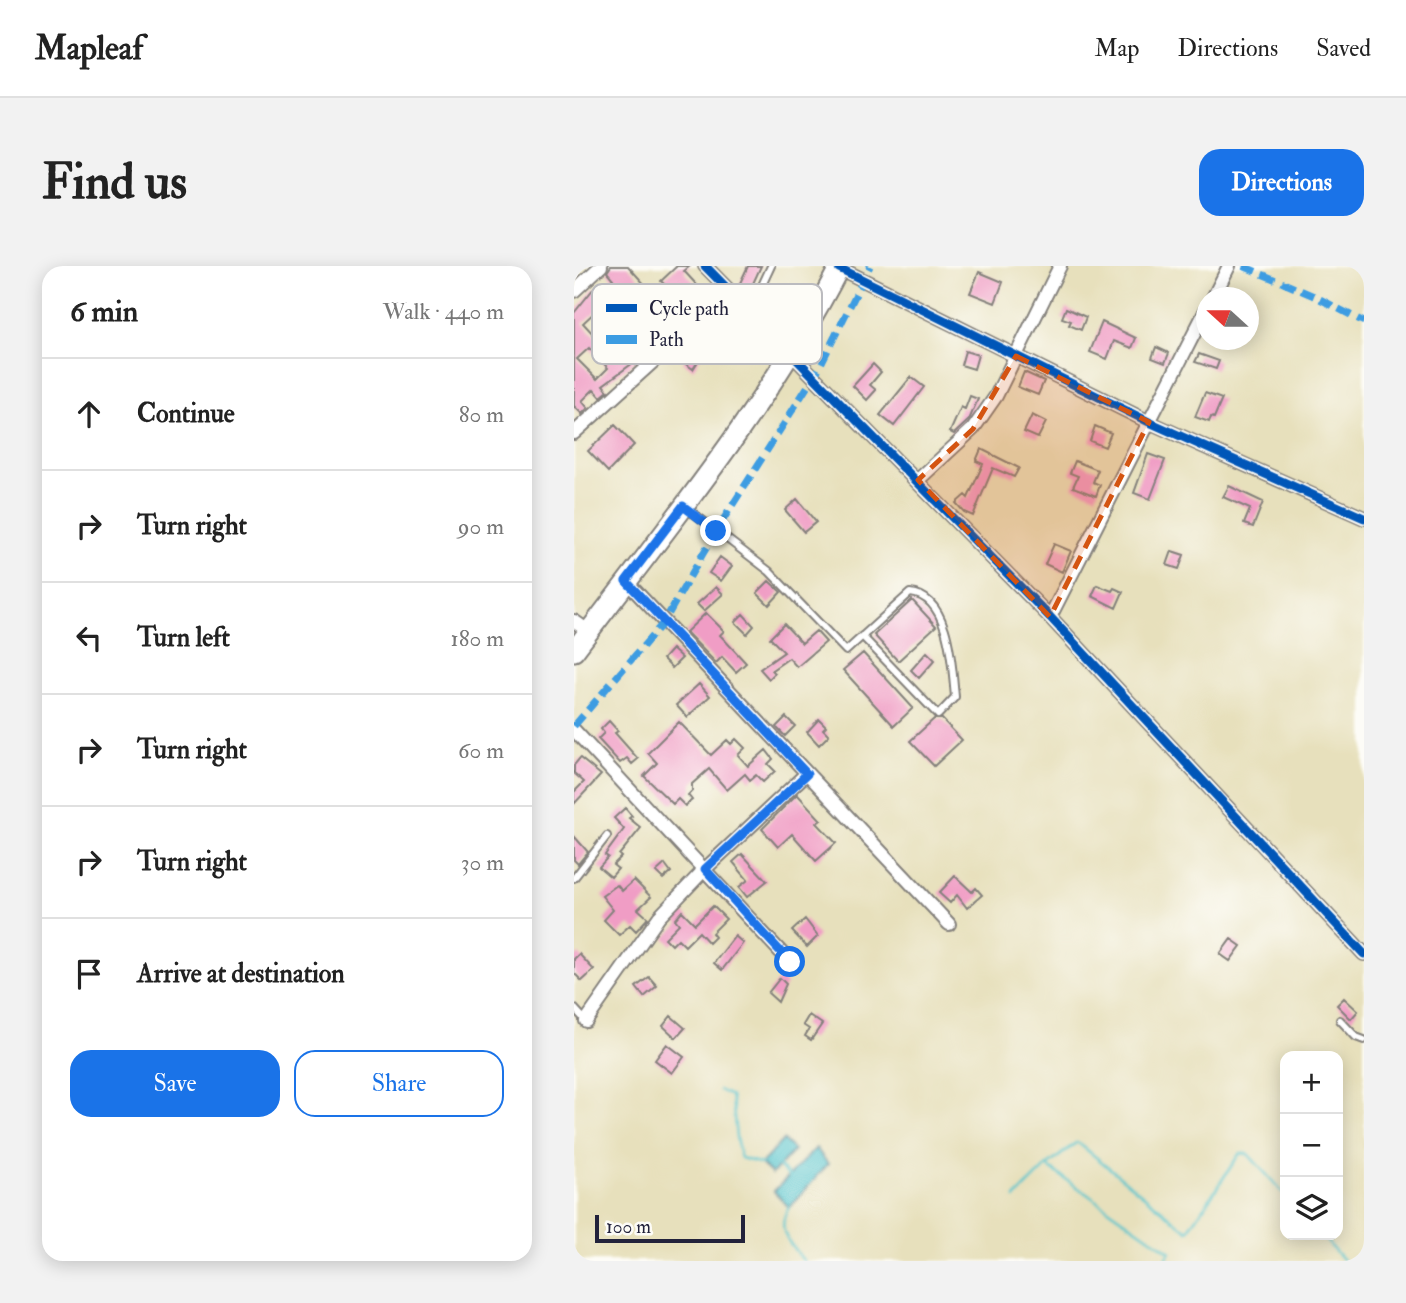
<!DOCTYPE html>
<html lang="en">
<head>
<meta charset="utf-8">
<style>
  body { margin:0; font-family:"IM FELL Double Pica",serif; background:#f2f2f2; color:#222 }
  .controls { position:absolute; right:21px; bottom:21px; display:grid; overflow:hidden; border-radius:14px; box-shadow:0 4px 18px #0003 }
  .controls button { width:63px; height:63px; display:grid; place-items:center; padding:0; border:0; border-bottom:2px solid #e0e0e0; background:#fff; color:#222; font:35px sans-serif }
  .compass { position:absolute; left:622px; top:21px; width:63px; height:63px; border-radius:50%; background:#fff; box-shadow:0 4px 18px #0003; rotate:291deg }
  .scale { position:absolute; left:21px; bottom:18px; width:150px; box-sizing:border-box; padding-left:7px; border:4px solid #22223b; border-top:0; font-size:19px; line-height:24px; white-space:nowrap; color:#22223b; -webkit-text-stroke:5px #fdfcf7; paint-order:stroke }
  .stop { position:absolute; width:21px; height:21px; margin:-16px; border:5px solid #1a73e8; border-radius:50%; background:#fff }
  .stop.end { background:#1a73e8; border-color:#fff; box-shadow:0 2px 7px #0008 }
  .list { margin:0; padding:0; list-style:none }
  h2 { display:flex; justify-content:space-between; align-items:center; height:91px; margin:0; padding:0 28px; font-size:30px }
  h2 small { font-size:23px; font-weight:400; color:#767676 }
  .list li { display:grid; grid-template-columns:46px 1fr auto; gap:21px; align-items:center; box-sizing:border-box; height:112px; padding:0 28px; border-top:2px solid #e0e0e0 }
  .list b { display:block; font-size:26px; white-space:nowrap }
  .list em { font-size:23px; font-style:normal; color:#767676 }
  .actions { display:flex; gap:14px; padding:21px 28px }
  .actions a { flex:1; padding:16px 0; border:2px solid #1a73e8; border-radius:21px; text-align:center; font-size:24px; color:#1a73e8 }
  .actions .main { background:#1a73e8; color:#fff }
  .icon { flex:none; width:38px; height:38px; fill:none; stroke:currentColor; stroke-width:2; stroke-linecap:round; stroke-linejoin:round }
  .map { position:relative; flex:none; width:790px; height:995px; overflow:hidden; border-radius:21px }
  header { display:flex; align-items:center; gap:42px; box-sizing:border-box; height:98px; padding:0 35px; background:#fff; border-bottom:2px solid #e0e0e0 }
  header strong { font-size:33px }
  nav { display:flex; gap:38px; margin-inline-start:auto; font-size:24px }
  .intro { display:flex; align-items:center; justify-content:space-between; box-sizing:border-box; height:168px; padding:0 42px }
  h1 { margin:0; font-size:49px }
  .button { padding:18px 32px; border-radius:21px; background:#1a73e8; color:#fff; font-size:24px; font-weight:700 }
  main { display:flex; gap:42px; padding:0 42px }
  aside { flex:1; background:#fff; border-radius:21px; box-shadow:0 4px 18px #0003 }
  .map>svg:first-child { display:block }
</style>
</head>
<body>
<header>
<strong>Mapleaf</strong>
<nav><a>Map</a><a>Directions</a><a>Saved</a></nav>
</header>
<div class="intro"><h1>Find us</h1><a class="button">Directions</a></div>
<main>
<aside>
<h2>6 min<small>Walk · 440 m</small></h2>
<ul class="list">
<li><svg class="icon" aria-label="ahead" viewBox="0 0 24 24"><path d="M12 20V5M6 11l6-6 6 6"/></svg><div><b>Continue</b></div><em>80 m</em></li>
<li><svg class="icon" aria-label="right" viewBox="0 0 24 24"><path d="M7 20v-9h11M14 6l5 5-5 5"/></svg><div><b>Turn right</b></div><em>90 m</em></li>
<li><svg class="icon" aria-label="left" viewBox="0 0 24 24"><path d="M17 20v-9H6M10 6l-5 5 5 5"/></svg><div><b>Turn left</b></div><em>180 m</em></li>
<li><svg class="icon" aria-label="right" viewBox="0 0 24 24"><path d="M7 20v-9h11M14 6l5 5-5 5"/></svg><div><b>Turn right</b></div><em>60 m</em></li>
<li><svg class="icon" aria-label="right" viewBox="0 0 24 24"><path d="M7 20v-9h11M14 6l5 5-5 5"/></svg><div><b>Turn right</b></div><em>30 m</em></li>
<li><svg class="icon" aria-label="arrive" viewBox="0 0 24 24"><path d="M6 21V4h12l-3 4 3 4H6"/></svg><div><b>Arrive at destination</b></div></li>
</ul>
<div class="actions"><a class="main">Save</a><a>Share</a></div>
</aside>
<div class="map">
<svg width="790" height="995" viewBox="0 0 790 995">
  <rect width="100%" height="100%" fill="#fdfcf7"/>
  <filter id="ink" filterUnits="userSpaceOnUse"><feTurbulence type="fractalNoise" baseFrequency=".0143" numOctaves="2"/><feDisplacementMap in="SourceGraphic" scale="14" xChannelSelector="R" yChannelSelector="G"/><feConvolveMatrix kernelMatrix="1 2 1 2 8 2 1 2 1" color-interpolation-filters="sRGB"/></filter>
  <filter id="wash" filterUnits="userSpaceOnUse"><feTurbulence type="fractalNoise" baseFrequency=".00686" numOctaves="4" result="noise"/><feDisplacementMap in="SourceGraphic" scale="28" xChannelSelector="R" yChannelSelector="G"/><feGaussianBlur stdDeviation="1.57" result="paint"/><feColorMatrix in="noise" values="0 0 0 0 0 0 0 0 0 0 0 0 0 0 0 0 0 1.4 0 .05"/><feComposite in="paint" operator="in"/></filter>
  <g filter="url(#wash)">
    <rect width="100%" height="100%" fill="#e7e0bc"/>
    <path fill="#56c4cc" stroke="#3c7384" stroke-width="2" d="M209,874l11,10 -22,24 -11,-10z
      M242,882l12,16 -39,44 -15,-17z"/>
    <g fill="none" stroke-linecap="round" stroke-linejoin="round">
      <path stroke="#56c4cc" stroke-width="2.5" d="M145,824l12,6c5,20 2,42 10,62l21,6
        M202,900h3l10,10
        M473,900l123,86 -5,9
        M441,932l32,-32 30,-24 111,89 52,-78 8,1 37,41
        M215,941c-14,23 0,36 15,54
        M747,969l22,25"/>
    </g>
    <g id="blocks">
      <path fill="#f09dc5" fill-rule="evenodd" d="M37,0h17l38,42 11,-10 -16,-17 16,-15h13l-6,5 23,25 -19,17 2,3 -9,9 -7,-7 -37,34 4,5 -38,28 5,6 -7,6 -7,-8 -12,12 6,7 -6,6 -7,-7 -1,1v-95l20,-25 4,4 15,-13 -6,-7zM54,27l23,25 -19,16 -4,-5 -23,18 -22,-24 27,-25 6,7zM15,82l19,20 -11,11 -20,-20z
        M174,0h13l-10,22 -11,-5z
        M405,6l24,10 -8,21 -25,-10z
        M492,42l20,9 -5,13 -12,-5 2,-4 -9,-3z
        M528,56l34,16 -4,10 -18,-7 -7,18 -17,-7z
        M123,77l9,9 -10,10 1,1 -4,6 -10,-7 6,-8 -2,-1z
        M582,81l13,6 -4,10 -13,-5z
        M391,85l13,4 -4,14 -13,-4z
        M625,88l20,7 -3,8 -21,-7z
        M299,98l8,8 -11,13 6,5 -9,10 -14,-14z
        M450,106l20,9 -6,14 -20,-8z
        M337,111l13,10 -30,39 -14,-11z
        M631,127l17,6 -8,19 -3,-1 -2,5 -14,-5z
        M396,130l8,3 -9,21 -15,14 -4,-2 11,-25 4,2z
        M458,149l14,7 -8,16 -14,-6z
        M41,159l19,20 -26,27 -20,-21z
        M521,160l16,7 -6,14 -15,-6z
        M407,183l38,19 -5,9 -21,-9 -20,48 -9,-4 -8,-9 9,-8 3,3 15,-34 -7,-3z
        M574,188l17,6 -15,39 -16,-6z
        M501,195l23,9 -5,12 7,3 -4,11 -23,-9 5,-11 -8,-3z
        M655,220l34,16 -10,25 -9,-3 6,-15 -27,-12z
        M223,233l19,23 -12,10 -19,-22z
        M480,278l17,7 -9,21 -17,-8z
        M598,285l12,4 -5,14 -12,-4z
        M146,291l12,9 -11,15 -12,-8z
        M195,315l12,11 -12,13 -12,-12z
        M523,319l15,6 2,-3 9,4 -7,16 -24,-12z
        M142,321l7,7 -19,17 -7,-7z
        M338,334l24,26 -38,35 -24,-26z
        M132,347l18,18 -4,4 26,28 -10,9 -14,-15 -6,6 -30,-31z
        M169,348l11,12 -7,8 -12,-12z
        M210,358l18,19 14,-12 10,11 -29,25 -8,-9 -17,12 3,3 -6,6 -9,-10 24,-17 -14,-14z
        M98,383l10,9 -10,10 -9,-9z
        M353,386l8,8 -16,18 -8,-8z
        M289,387l50,55 -19,18 -51,-56z
        M125,418l11,12 -23,21 -11,-12z
        M212,451l9,9 -10,10 -9,-9z
        M245,453l7,7 -3,3 6,6 -10,10 -12,-13z
        M360,453h8l20,21 -28,26 -24,-25z
        M35,455l9,10 -3,2 23,26 -6,5 -5,-6 -7,5 -22,-24 6,-6 -3,-4z
        M105,456l32,33 16,-15 4,4 5,-5 9,9 -7,7 10,11 18,-16 7,9 -5,5 7,7 -12,11 -7,-7 -6,5 -5,-6 -18,16 -18,-21 -17,15v7l-4,4 4,5 -7,6 -7,-7 -5,5 -29,-28 13,-13 -9,-10z
        M6,492l21,17 -27,29v-12l10,-10 -10,-9v-8z
        M223,528l24,26 -4,3 19,20 -20,18 -24,-27 -14,13 -16,-18z
        M51,542l7,8 -3,2 12,10 -22,27 2,2 -8,8 5,4 -7,8 -12,-10 9,-10 -3,-2 19,-26 -10,-11z
        M0,570l14,16 -10,12 -4,-4z
        M168,588l25,27 -20,16 -8,-10 9,-7 -15,-18z
        M91,598l6,8 -8,7 -7,-7z
        M381,610l17,16 4,-4 6,7 -15,13 -10,-13 -7,8 -11,-10z
        M60,614l17,17 -13,12 10,9 -12,13 -6,-6 -11,10 -15,-15 9,-10 -11,-14 15,-11 5,6z
        M139,640l13,13 -14,14 3,4 -6,6 -10,-11 -14,14 -7,-7 -6,6 -7,-7 14,-14 -4,-5 7,-8 13,13z
        M231,653l13,17 -11,11 -15,-16z
        M161,670l8,7 -21,27 -8,-7z
        M657,673l10,7 -11,15 -10,-7z
        M5,688l15,16 -12,11 -8,-8v-14z
        M75,711l8,9 -13,11 -8,-10z
        M206,712l6,6 -8,18 -10,-9z
        M770,732l14,13 -7,8 -14,-14z
        M235,749l13,9 -11,16 -6,-4 4,-7 -6,-4z
        M97,750l14,12 -9,10 -13,-12z
        M93,778l17,13 -12,16 -17,-13z"/>
    </g>
  </g>
  <g filter="url(#ink)">
    <use href="#blocks" fill-opacity="0" stroke="#84817c" stroke-width="2"/>
    <g fill="none" stroke-linecap="round" stroke-linejoin="round">
      <g stroke="#84817c" stroke-width="10">
        <path id="lane" d="M173,42l10,-12 14,-30
          M114,243l81,62 77,80 64,-58c40,3 42,73 45,104l-17,18 -76,-79
          M0,612l33,-42
          M0,742l12,13
          M766,754l16,17 8,3"/>
      </g>
      <g stroke="#84817c" stroke-width="16">
        <path id="street" d="M131,0l345,351 314,337
          M265,2l310,154 215,96
          M0,25l27,-25
          M639,32l16,-32
          M0,167l156,-141
          M344,214l55,-51 23,-33 64,-130
          M52,315l323,343
          M476,351l156,-307
          M0,355l14,10
          M0,464l216,232
          M12,755l73,-104 46,-48 102,-96"/>
      </g>
      <g stroke="#84817c" stroke-width="23">
        <path id="primary" d="M0,385c94,-125 195,-246 266,-385"/>
      </g>
      <use href="#lane" stroke="#fff" stroke-width="6"/>
      <use href="#street" stroke="#fff" stroke-width="12"/>
      <use href="#primary" stroke="#fff" stroke-width="19"/>
      <path stroke="#3c9ce2" stroke-width="7" stroke-dasharray="14 7" stroke-linecap="butt" d="M669,0l71,30 50,26
        M0,460l90,-104 52,-91 102,-161 52,-104"/>
      <g stroke="#fdfcf7" stroke-width="13">
        <path id="cycleway" d="M131,0l345,351 314,337
          M265,2l310,154 215,96"/>
      </g>
      <use href="#cycleway" stroke="#0057b8" stroke-width="9"/>
    </g>
  </g>
  <g fill="none" stroke-linecap="round" stroke-linejoin="round" filter="url(#ink)">
    <path stroke="#1a73e8" stroke-width="9" d="M142,265l-33,-25 -57,75 181,193 -102,95 85,93"/>
  </g>
  <path fill="#d45411" fill-opacity="0.2" stroke="#d45411" stroke-width="5" stroke-dasharray="14 9" stroke-linejoin="round" d="M442,90l133,66 -99,195 -132,-137 55,-51z"/>
  <rect x="18" y="18" width="230" height="80" rx="10" fill="#fdfcf7" stroke="#bbbbbf" stroke-width="2"/>
  <rect x="32" y="38" width="31" height="8" fill="#0057b8"/>
  <rect x="32" y="69" width="31" height="9" fill="#3c9ce2"/>
  <g font-size="19" fill="#22223b">
    <text x="75" y="49">Cycle path</text>
    <text x="75" y="80">Path</text>
  </g>
</svg>
<div class="controls">
<button>+</button>
<button>−</button>
<button><svg class="icon" aria-label="layers" viewBox="0 0 24 24"><path d="M12 4l9 5-9 5-9-5zM3 14l9 5 9-5"/></svg></button>
</div>
<svg class="compass" viewBox="-18 -18 36 36"><path d="M0-13l5 13h-10z" fill="#e53935"/><path d="M0 13l5-13h-10z" fill="#767676"/></svg>
<div class="scale">100 m</div>
<div class="stop" style="left:216px;top:696px"></div>
<div class="stop end" style="left:142px;top:265px"></div>
</div>
</main>
</body>
</html>
